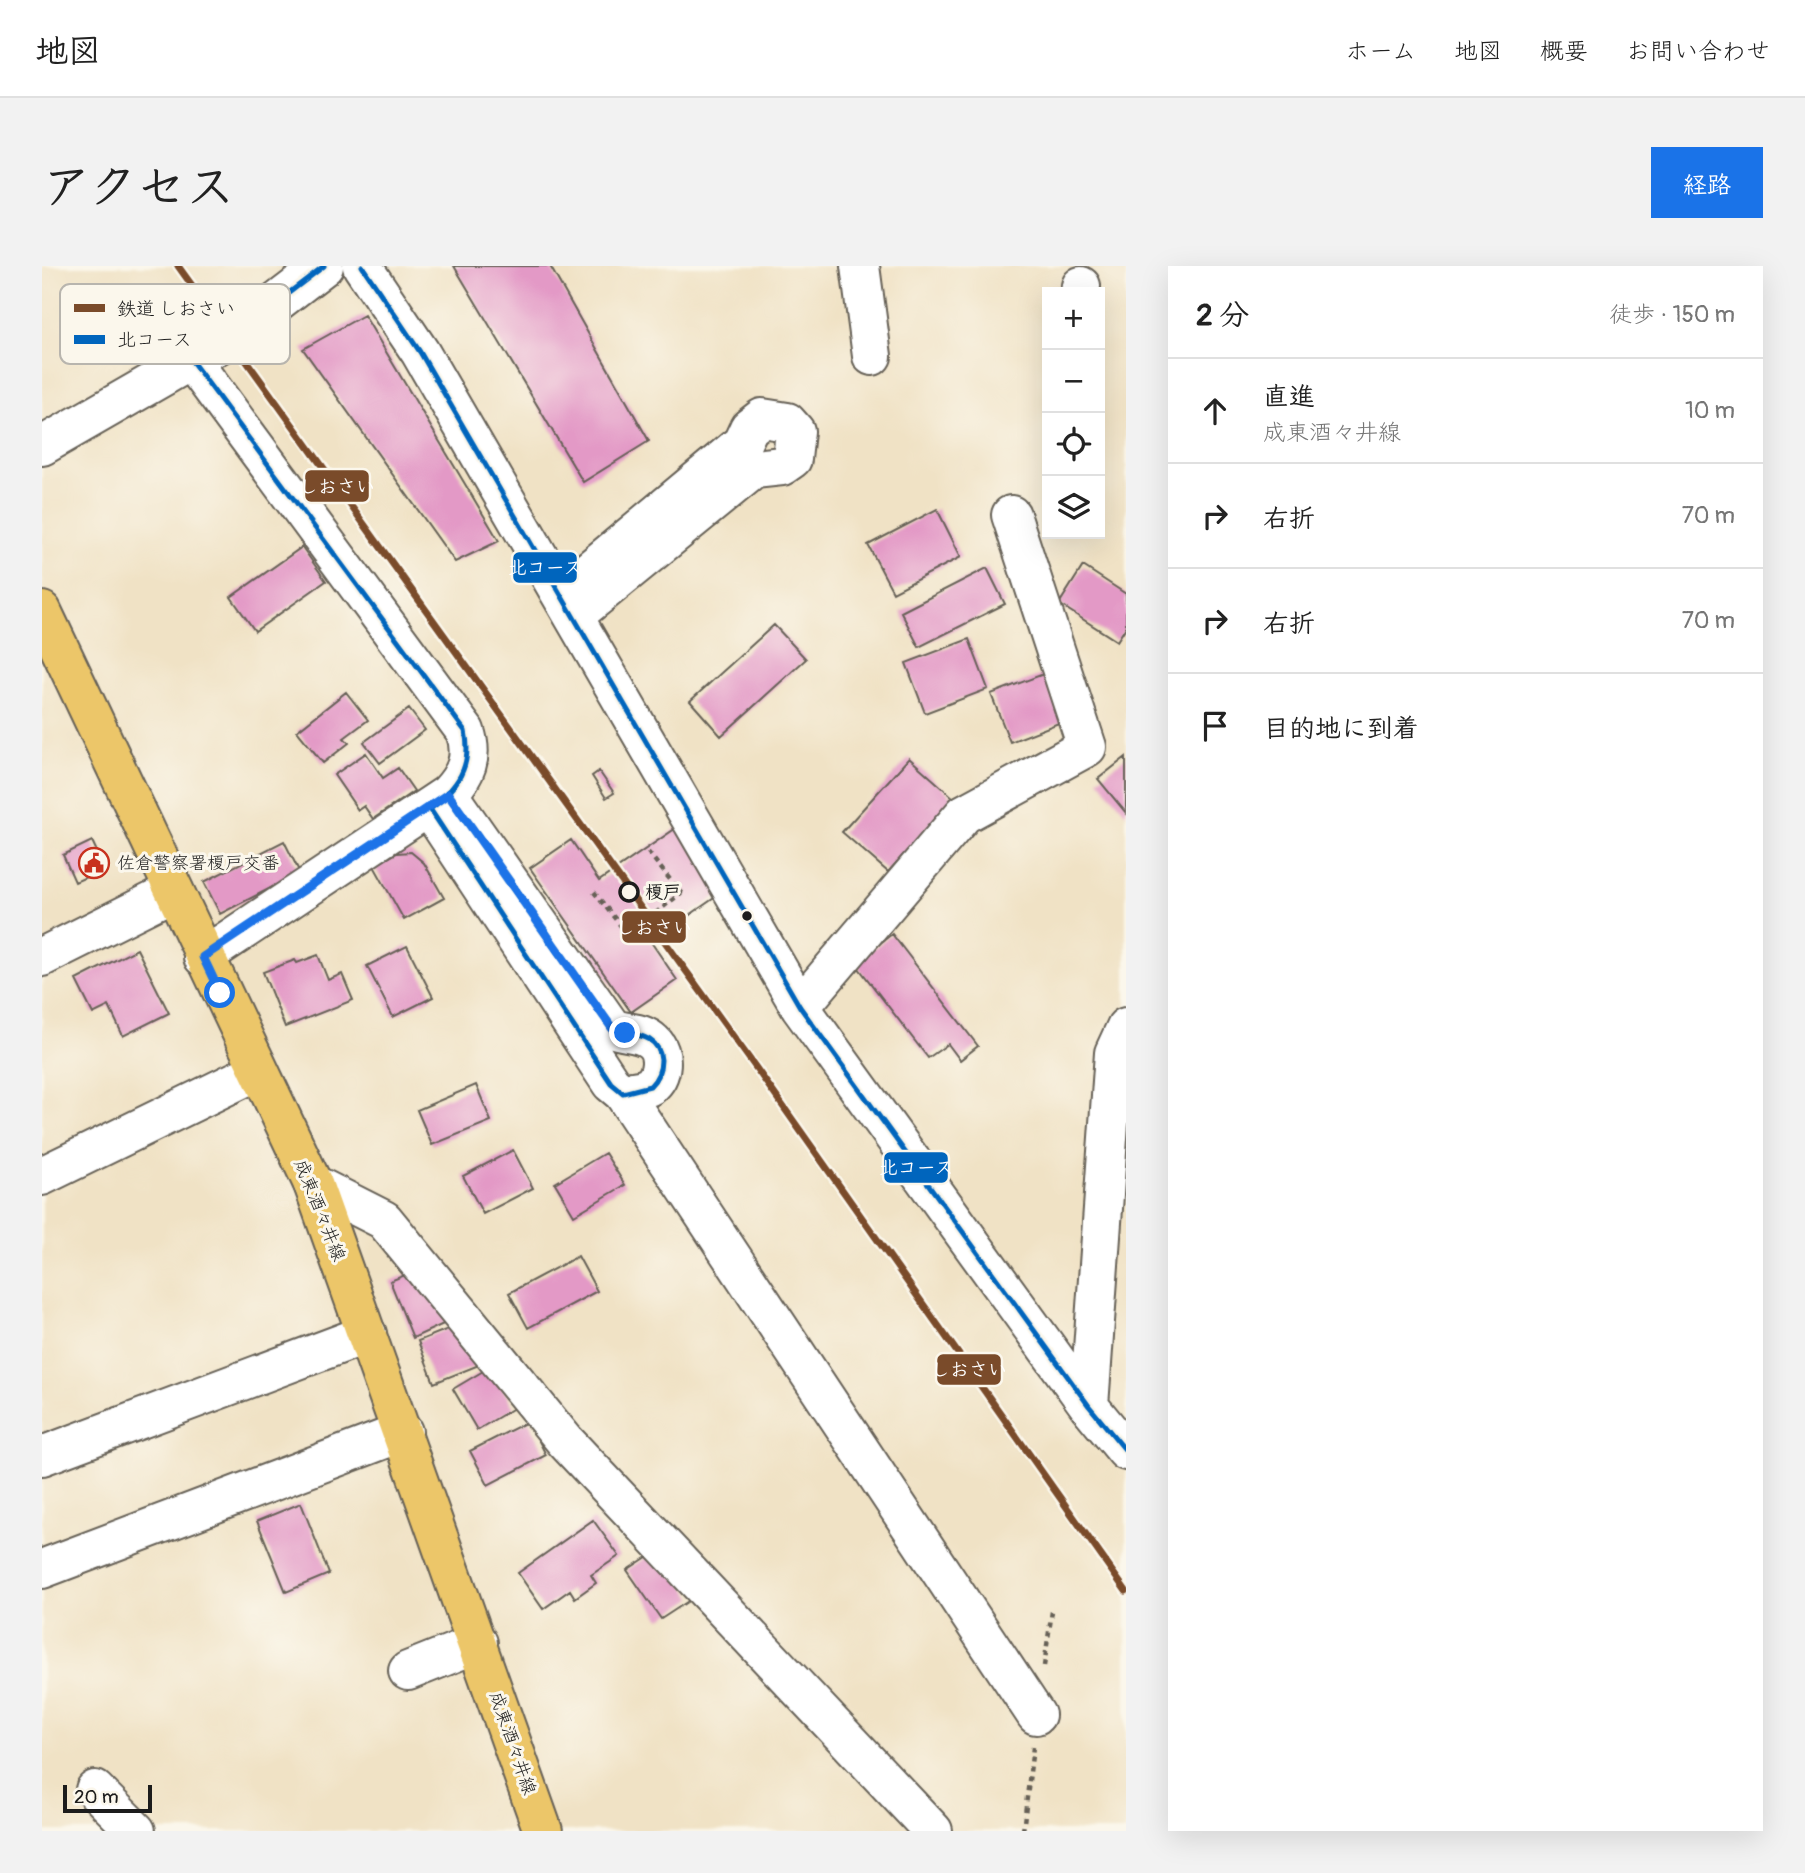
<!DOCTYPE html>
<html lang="ja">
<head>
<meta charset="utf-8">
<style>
  body { margin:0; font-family:Pangolin,"Klee One",sans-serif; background:#f2f2f2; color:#222 }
  .controls { position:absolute; right:21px; top:21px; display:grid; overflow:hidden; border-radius:0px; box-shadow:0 7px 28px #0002 }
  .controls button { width:63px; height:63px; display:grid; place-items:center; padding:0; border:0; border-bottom:2px solid #e0e0e0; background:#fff; color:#222; font:35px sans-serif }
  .scale { position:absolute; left:21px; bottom:18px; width:89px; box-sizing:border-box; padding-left:7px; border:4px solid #1c1c1c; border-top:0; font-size:19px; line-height:24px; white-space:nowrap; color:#1c1c1c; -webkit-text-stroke:5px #fbf7ec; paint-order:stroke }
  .stop { position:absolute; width:21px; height:21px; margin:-16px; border:5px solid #1a73e8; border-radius:50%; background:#fff }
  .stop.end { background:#1a73e8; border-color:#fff; box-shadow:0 2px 7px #0008 }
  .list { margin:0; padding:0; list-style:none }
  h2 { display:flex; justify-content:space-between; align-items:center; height:91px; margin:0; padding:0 28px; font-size:30px }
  h2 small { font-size:23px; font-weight:400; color:#767676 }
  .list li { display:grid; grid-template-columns:46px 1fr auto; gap:21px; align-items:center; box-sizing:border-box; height:105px; padding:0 28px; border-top:2px solid #e0e0e0 }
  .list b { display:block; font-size:26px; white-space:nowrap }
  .list p { margin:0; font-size:23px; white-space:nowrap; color:#767676 }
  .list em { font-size:23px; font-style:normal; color:#767676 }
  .icon { flex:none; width:38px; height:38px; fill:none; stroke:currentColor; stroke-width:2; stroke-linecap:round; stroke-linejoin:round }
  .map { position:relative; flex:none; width:1084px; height:1565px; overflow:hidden; border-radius:0px }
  header { display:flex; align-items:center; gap:42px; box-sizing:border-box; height:98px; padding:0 35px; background:#fff; border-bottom:2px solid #e0e0e0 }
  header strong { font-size:33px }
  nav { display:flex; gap:38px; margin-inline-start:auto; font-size:24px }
  .intro { display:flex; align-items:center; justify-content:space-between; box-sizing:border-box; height:168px; padding:0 42px }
  h1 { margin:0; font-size:49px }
  .button { padding:18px 32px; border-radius:0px; background:#1a73e8; color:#fff; font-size:24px; font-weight:700 }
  main { display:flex; gap:42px; padding:0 42px }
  aside { flex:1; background:#fff; border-radius:0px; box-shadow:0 7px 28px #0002 }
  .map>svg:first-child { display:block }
</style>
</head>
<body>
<header>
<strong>地図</strong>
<nav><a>ホーム</a><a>地図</a><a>概要</a><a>お問い合わせ</a></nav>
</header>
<div class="intro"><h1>アクセス</h1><a class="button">経路</a></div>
<main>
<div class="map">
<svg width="1084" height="1565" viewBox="0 0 1084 1565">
  <rect width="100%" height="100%" fill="#fbf7ec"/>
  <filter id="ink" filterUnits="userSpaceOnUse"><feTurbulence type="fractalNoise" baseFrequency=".0143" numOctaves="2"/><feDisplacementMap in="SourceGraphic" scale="14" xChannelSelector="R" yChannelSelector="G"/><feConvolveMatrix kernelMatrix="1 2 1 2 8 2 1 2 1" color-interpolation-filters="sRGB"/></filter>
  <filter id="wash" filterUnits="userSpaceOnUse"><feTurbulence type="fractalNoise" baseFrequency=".00686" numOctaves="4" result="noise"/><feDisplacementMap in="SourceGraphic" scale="28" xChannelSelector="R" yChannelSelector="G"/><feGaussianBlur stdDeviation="1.57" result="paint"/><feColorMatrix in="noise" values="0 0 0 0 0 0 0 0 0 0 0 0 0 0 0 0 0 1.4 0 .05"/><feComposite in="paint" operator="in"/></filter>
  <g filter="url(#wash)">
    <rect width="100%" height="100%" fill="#f0e2c5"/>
    <g id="blocks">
      <path fill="#e399c6" d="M412,0h96l99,175 -66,41z
        M322,49l135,226 -44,21 -152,-213z
        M895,243l24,48 -68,35 -25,-47z
        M260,281l24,34 -71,50 -24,-34z
        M1041,300l43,28v33l-9,14 -58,-37z
        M945,302l18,36 -86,43 -18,-35z
        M732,359l32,34 -85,77 -31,-35z
        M927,373l19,50 -63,24 -19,-50z
        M1004,407l18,48 -54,21 -19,-48z
        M304,426l22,28 -24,18 5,5 -26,20 -26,-32z
        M367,443l16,21 -45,33 -16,-21z
        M324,487l17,25 15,-10 16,23 -41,28 -9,-13 -6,4 -24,-35z
        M1084,491v56l-28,-34z
        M867,492l45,40 -66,74 -46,-40z
        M557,505l15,22 -8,5 -14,-22z
        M643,556l45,65 -79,55 26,38 -46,32 -101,-144 41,-28 28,41z
        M50,575l13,28 -30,13 -12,-27z
        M242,575l16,32 -80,41 -16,-32z
        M369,586l13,11 20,35 -40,22 -30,-54 23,-13z
        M850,668l86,112 -18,14 -12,-16 -20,14 -73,-95z
        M365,680l26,51 -40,20 -26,-51z
        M95,683l32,64 -46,23 -14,-30 -16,8 -17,-34z
        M276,689l10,25 14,-6 11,26 -68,27 -22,-55 32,-12 2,3z
        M434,819l15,36 -59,24 -15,-35z
        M471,884l20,38 -50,26 -20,-38z
        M563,887l20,32 -51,30 -19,-32z
        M536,990l19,35 -69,37 -19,-35z
        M376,1004l32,51 -37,17 -23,-57z
        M421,1057l16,42 -45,18 -16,-42z
        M448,1101l24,41 -37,22 -24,-41z
        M487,1155l17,34 -58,30 -18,-34z
        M259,1237l28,71 -43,18 -29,-71z
        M551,1254l26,36 -28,19 5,8 -21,15 -5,-8 -27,19 -25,-36z
        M617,1283l34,49 -32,21 -34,-49z"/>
    </g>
  </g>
  <g filter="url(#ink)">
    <use href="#blocks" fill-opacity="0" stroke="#666157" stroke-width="2"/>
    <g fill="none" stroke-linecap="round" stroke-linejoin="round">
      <g stroke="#666157" stroke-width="42">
        <path id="minor" d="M320,0l58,86 380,655 289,399 37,45
          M818,0l12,90
          M1038,26l1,-6
          M149,94l274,371c9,26 1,44 -17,63l-245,163
          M0,180l188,-108 94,-72
          M520,327l180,-150 7,-15 13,-10 25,4 8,9 -3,28 -10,7 -28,3 -179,146
          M388,543l181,274 12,10c8,-2 21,-3 27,-7 13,-10 15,-33 3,-44 -11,-11 -27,-8 -41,-14l-164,-234
          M0,691l132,-66
          M758,741l164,-193 123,-67 -76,-232
          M581,827l413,622
          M0,910l215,-105
          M271,918l71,36 181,221 368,390
          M1047,1140l25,-353 12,-26
          M0,1190l325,-122
          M0,1303l361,-137
          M366,1405l70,-28
          M53,1524l41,41"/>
      </g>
      <g stroke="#666157" stroke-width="42">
        <path id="major" d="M0,345l271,573 230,647"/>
      </g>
      <path stroke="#666157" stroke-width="4.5" stroke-dasharray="5 5" stroke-linecap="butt" d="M552,626l34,43 53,-42 -34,-42
        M1002,1400l8,-55
        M981,1565l10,-84"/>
      <use href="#minor" stroke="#fff" stroke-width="38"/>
      <use href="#major" stroke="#ecc669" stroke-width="38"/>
      <g stroke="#fbf7ec" stroke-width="10">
        <path id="bus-1" d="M320,0l58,86 380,655 289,399 37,45
          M149,94l274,371c8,36 -8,56 -35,78l181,274 12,10 27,-7c7,-7 11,-15 11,-26 -2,-27 -30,-25 -49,-32l-164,-234
          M149,94l39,-22 94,-72"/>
      </g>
      <use href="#bus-1" stroke="#0065bd" stroke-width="5"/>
      <g stroke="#fbf7ec" stroke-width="12">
        <path id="rail-1" d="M136,0l578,802 370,523"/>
      </g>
      <use href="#rail-1" stroke="#7a4b2a" stroke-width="7"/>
    </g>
  </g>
  <g fill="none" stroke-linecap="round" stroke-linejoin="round" filter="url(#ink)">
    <path stroke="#1a73e8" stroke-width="9" d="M178,727l-17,-36 245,-163 164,234 13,5"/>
  </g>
  <defs>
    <g id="civic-ring" transform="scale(1.575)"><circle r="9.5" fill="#fbf7ec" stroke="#c8321e" stroke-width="1.5"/><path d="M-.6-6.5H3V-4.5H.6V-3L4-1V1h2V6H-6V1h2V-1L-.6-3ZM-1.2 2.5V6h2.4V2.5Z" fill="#c8321e"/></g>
  </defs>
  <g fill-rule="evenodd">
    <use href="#civic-ring" x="52" y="597"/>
  </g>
  <circle fill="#fbf7ec" stroke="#1c1c1c" stroke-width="3.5" cx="587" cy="626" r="9"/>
  <circle fill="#1c1c1c" stroke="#fbf7ec" stroke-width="2.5" cx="705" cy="650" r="6"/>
  <g text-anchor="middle" stroke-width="6" stroke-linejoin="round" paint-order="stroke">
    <g font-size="18" fill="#1c1c1c" stroke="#fbf7ec" text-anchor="start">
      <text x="75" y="603">佐倉警察署榎戸交番</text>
    </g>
    <g font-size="18" font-weight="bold" fill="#1c1c1c" stroke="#fbf7ec" text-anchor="start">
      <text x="603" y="632">榎戸</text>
    </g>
    <g font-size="18" fill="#1c1c1c" stroke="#fbf7ec">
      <text transform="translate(278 944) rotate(68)" y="6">成東酒々井線</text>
      <text transform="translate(471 1477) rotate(71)" y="6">成東酒々井線</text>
    </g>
  </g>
  <rect x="18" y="18" width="230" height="80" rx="10" fill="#fbf7ec" stroke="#b8b5ae" stroke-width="2"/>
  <rect x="32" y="38" width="31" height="8" fill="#7a4b2a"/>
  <rect x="32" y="69" width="31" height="9" fill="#0065bd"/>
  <g font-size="19" fill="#1c1c1c">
    <text x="75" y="49">鉄道 しおさい</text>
    <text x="75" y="80">北コース</text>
  </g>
  <g stroke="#fbf7ec" stroke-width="2.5">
    <rect x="262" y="203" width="66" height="34" rx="7" fill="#7a4b2a"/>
    <rect x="470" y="285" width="66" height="33" rx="7" fill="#0065bd"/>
    <rect x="579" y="644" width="66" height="34" rx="7" fill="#7a4b2a"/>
    <rect x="841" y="885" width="66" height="33" rx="7" fill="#0065bd"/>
    <rect x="894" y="1087" width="66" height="33" rx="7" fill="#7a4b2a"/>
  </g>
  <g font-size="19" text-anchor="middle" font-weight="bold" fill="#fff">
    <text x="295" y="227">しおさい</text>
    <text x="503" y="308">北コース</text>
    <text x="612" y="668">しおさい</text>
    <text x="874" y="908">北コース</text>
    <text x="927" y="1110">しおさい</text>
  </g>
</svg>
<div class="controls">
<button>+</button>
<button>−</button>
<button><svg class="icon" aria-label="locate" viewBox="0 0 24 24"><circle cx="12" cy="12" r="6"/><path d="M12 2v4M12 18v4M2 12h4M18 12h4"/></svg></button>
<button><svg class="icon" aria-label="layers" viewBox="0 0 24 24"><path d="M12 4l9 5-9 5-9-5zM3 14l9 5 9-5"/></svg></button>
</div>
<div class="scale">20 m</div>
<div class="stop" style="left:178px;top:727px"></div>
<div class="stop end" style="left:583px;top:767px"></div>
</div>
<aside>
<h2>2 分<small>徒歩 · 150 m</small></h2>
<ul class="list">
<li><svg class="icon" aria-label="ahead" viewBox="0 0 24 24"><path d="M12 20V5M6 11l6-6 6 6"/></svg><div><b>直進</b><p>成東酒々井線</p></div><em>10 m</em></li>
<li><svg class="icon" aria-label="right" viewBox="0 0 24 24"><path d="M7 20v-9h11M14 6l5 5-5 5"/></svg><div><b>右折</b></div><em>70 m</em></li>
<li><svg class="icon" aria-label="right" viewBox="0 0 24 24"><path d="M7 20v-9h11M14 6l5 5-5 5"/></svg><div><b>右折</b></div><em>70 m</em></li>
<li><svg class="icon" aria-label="arrive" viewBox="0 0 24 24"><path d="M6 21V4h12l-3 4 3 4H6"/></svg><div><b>目的地に到着</b></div></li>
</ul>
</aside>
</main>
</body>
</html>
